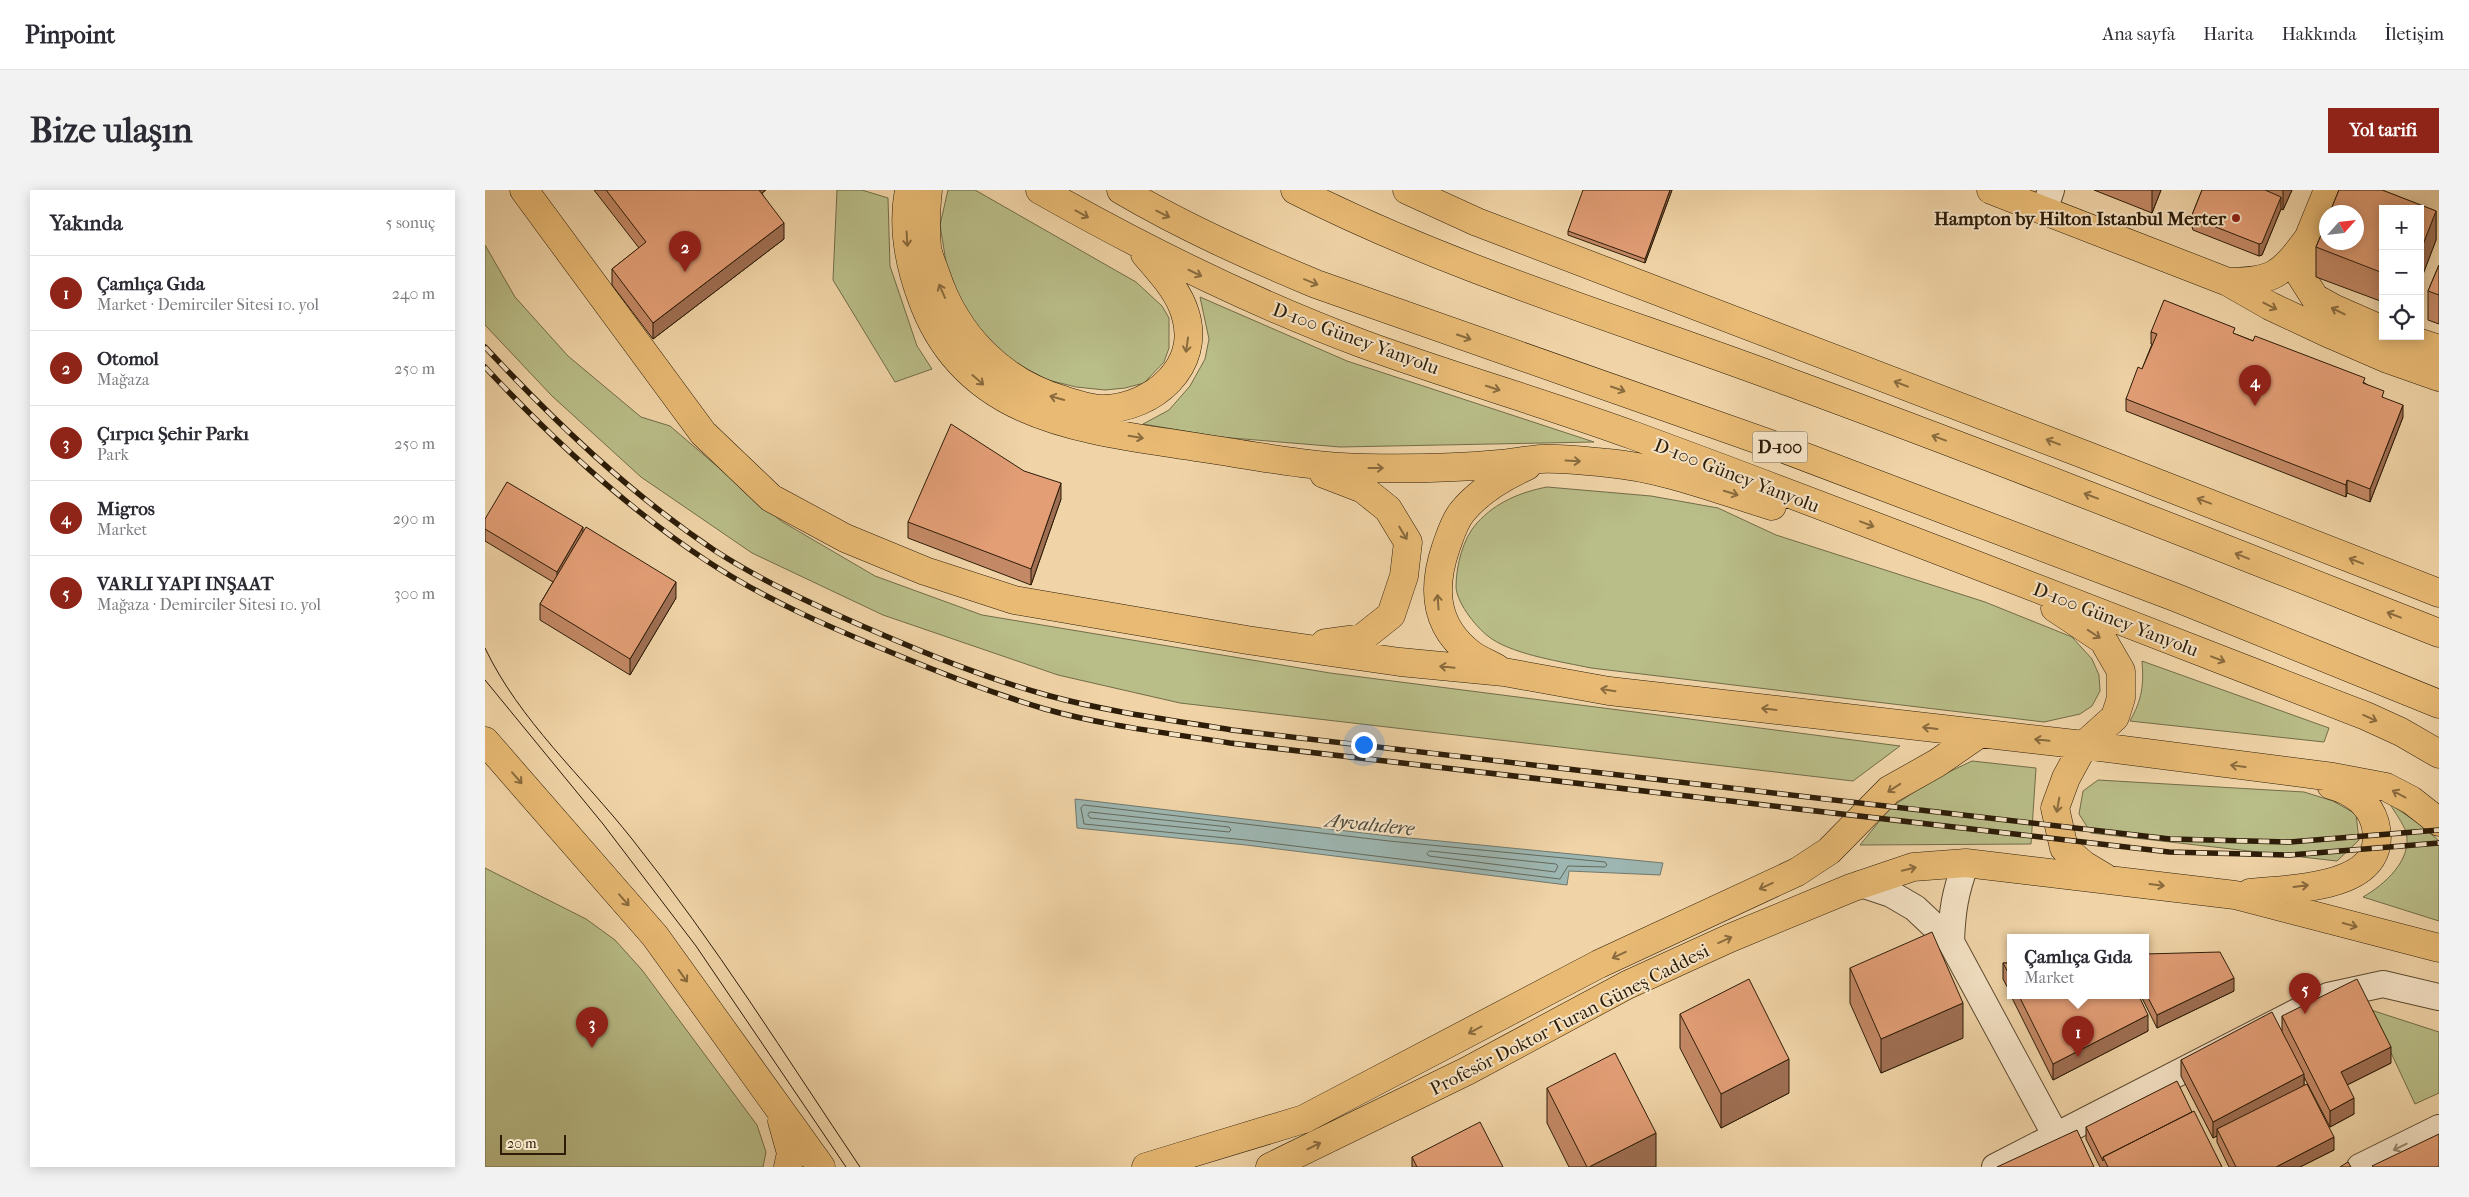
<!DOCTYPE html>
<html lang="tr">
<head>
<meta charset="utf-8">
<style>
  body { margin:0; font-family:"IM FELL French Canon",serif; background:#f2f2f3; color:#2b2b33 }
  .controls { position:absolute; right:15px; top:15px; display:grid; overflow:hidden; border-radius:0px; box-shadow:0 2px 12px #0003 }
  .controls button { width:45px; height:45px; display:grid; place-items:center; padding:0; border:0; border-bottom:1px solid #e1e1e2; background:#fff; color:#2b2b33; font:25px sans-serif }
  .compass { position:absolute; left:1834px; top:15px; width:45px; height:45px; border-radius:50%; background:#fff; box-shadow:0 2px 12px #0003; rotate:63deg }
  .scale { position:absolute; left:15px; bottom:12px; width:66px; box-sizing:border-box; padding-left:5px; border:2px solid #2c1c08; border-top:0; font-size:14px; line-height:18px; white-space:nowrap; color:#2c1c08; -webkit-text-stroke:4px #f5e3c6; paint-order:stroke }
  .you { position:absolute; left:878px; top:554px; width:18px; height:18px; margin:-12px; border:4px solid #fff; border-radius:50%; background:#1a73e8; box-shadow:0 0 0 8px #1a73e833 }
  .badge { display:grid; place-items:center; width:32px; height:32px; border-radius:50%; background:#8f2418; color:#fff; font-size:16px; font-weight:700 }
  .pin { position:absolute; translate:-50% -41px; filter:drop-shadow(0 1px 2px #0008) }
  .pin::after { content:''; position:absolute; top:26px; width:18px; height:15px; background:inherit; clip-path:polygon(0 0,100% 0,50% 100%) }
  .popup { position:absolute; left:1522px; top:744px; width:142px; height:65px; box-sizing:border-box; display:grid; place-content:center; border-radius:0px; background:#fff; filter:drop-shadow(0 1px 4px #0005); font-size:16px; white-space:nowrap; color:#7c7c81 }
  .popup b { font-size:19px; color:#2b2b33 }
  .popup::after { content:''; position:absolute; left:50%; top:100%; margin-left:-10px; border:10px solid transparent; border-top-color:#fff }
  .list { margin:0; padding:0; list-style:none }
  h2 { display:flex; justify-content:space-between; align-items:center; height:65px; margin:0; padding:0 20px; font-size:21px }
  h2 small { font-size:16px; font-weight:400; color:#7c7c81 }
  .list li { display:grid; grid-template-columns:32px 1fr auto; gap:15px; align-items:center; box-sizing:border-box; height:75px; padding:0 20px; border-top:1px solid #e1e1e2 }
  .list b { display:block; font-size:19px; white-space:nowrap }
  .list p { margin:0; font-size:16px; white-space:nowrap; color:#7c7c81 }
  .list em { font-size:16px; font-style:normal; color:#7c7c81 }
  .icon { flex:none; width:28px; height:28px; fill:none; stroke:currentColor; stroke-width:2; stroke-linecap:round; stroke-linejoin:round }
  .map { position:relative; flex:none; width:1954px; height:977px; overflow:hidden; border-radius:0px }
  header { display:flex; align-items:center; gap:30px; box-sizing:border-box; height:70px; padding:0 25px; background:#fff; border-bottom:1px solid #e1e1e2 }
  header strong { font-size:24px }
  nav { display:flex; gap:28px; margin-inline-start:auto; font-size:18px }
  .intro { display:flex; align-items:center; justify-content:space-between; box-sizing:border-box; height:120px; padding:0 30px }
  h1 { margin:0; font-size:35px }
  .button { padding:12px 22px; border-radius:0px; background:#8f2418; color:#fff; font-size:18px; font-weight:700 }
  main { display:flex; gap:30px; padding:0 30px }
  aside { flex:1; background:#fff; border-radius:0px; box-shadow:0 2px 12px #0003 }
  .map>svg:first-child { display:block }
</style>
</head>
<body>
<header>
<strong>Pinpoint</strong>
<nav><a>Ana sayfa</a><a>Harita</a><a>Hakkında</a><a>İletişim</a></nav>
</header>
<div class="intro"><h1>Bize ulaşın</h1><a class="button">Yol tarifi</a></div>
<main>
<aside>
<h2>Yakında<small>5 sonuç</small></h2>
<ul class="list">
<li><span class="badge">1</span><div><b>Çamlıça Gıda</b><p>Market · Demirciler Sitesi 10. yol</p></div><em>240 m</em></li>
<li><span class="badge">2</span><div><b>Otomol</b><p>Mağaza</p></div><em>250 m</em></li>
<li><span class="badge">3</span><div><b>Çırpıcı Şehir Parkı</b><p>Park</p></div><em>250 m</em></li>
<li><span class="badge">4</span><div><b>Migros</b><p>Market</p></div><em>290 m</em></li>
<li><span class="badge">5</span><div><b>VARLI YAPI INŞAAT</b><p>Mağaza · Demirciler Sitesi 10. yol</p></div><em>300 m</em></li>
</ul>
</aside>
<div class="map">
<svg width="1954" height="977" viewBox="0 0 1954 977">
  <rect width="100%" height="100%" fill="#f0d4a7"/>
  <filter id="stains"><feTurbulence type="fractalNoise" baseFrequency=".004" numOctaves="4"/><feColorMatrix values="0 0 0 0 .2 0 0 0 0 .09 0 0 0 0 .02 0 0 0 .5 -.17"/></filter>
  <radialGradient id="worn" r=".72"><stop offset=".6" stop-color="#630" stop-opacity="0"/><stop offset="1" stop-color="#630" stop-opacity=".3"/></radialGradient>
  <path fill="#b9bd88" stroke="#726c48" d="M352,0h25l26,8 2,68 27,80 15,23 -37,13 -62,-102z
    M463,0h27l161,92 26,24 7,12v30l-5,14 -20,21 -19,5 -20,2 -29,-3 -28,-7 -27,-14 -27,-19 -21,-25 -15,-28 -12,-32 -6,-37z
    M0,55l30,52 53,59 73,61 29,9 111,95 94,55 107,39 348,58 570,73 -47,35 -673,-78 -122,-28 -175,-60 -131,-62 -111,-76 -89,-81 -67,-71z
    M715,107l147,64 247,81 -254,5 -120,-10 -77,-13 26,-14 21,-24 15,-27 4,-20z
    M1062,297l104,9 67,12 58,27 209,67 87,35 20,22 7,16 1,16 -8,15 -12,8 -36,8 -453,-54c-28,-6 -75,-13 -99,-29 -14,-9 -35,-35 -36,-52 0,-21 7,-49 21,-64 19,-21 44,-31 70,-36z
    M1657,471l187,67 -5,14 -194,-21c12,-22 14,-35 12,-60z
    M1487,571l64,7 -5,76 -171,1 30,-37 42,-28z
    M1613,590l206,12 29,9 23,13 3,26 -22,21 -246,-28 -12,-19 4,-23z
    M1905,614l31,21 18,16v80l-76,-24c21,-12 50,-37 43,-65 -3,-9 -11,-19 -16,-28z
    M0,678l101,51 29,21 27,30 115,155 9,27 -3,15h-278z
    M1886,820l68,22v61l-24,11z"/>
  <path fill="#9db6b1" stroke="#70786d" d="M590,609l314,37 274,27 -3,12 -91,-4 -2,14 -321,-40 -169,-17z"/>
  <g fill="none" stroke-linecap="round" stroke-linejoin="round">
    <path stroke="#64695c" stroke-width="1" d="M599,615l305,36 216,21 2,3 -2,2 -37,-1 -8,13 -314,-39 -162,-16 -3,-16z
      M605,622l139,15 2,3 -2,2 -139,-14 -2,-3z
      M945,661l126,13 2,2 -3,6 -126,-16 -2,-2z"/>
    <g stroke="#5d4a30" stroke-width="28">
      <path id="minor" d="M1559,21l7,-21
        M1376,694l30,10 24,14 36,34 105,194
        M1466,752c1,-30 4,-50 15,-79
        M1510,977l333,-171 55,-12 56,13
        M1875,977l79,-39"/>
    </g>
    <g stroke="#2c1c08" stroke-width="29">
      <path id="major" d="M39,0l179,243 68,65 74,40 80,33 89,29 233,40 153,22 104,10 105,19 475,54 249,32 53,10 25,13 28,22
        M424,0c-7,36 0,73 12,106 44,127 168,134 281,152 54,8 109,19 164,20 44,1 89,0 134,-4 13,-1 27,-4 41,-5 21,-1 45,2 67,4 56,5 111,27 164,43
        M443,0c-2,19 -3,38 -1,57 1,9 6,19 9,28 20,60 65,107 127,125 12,4 27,9 40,9 50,-1 99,-43 82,-96 -7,-23 -25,-41 -40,-59
        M555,0c104,59 210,112 323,154 90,33 182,59 272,92 245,90 488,186 731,280l35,16 38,22
        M922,0l70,32 606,232 356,139
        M1506,0l237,92 42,24 62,29 53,23 54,19
        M1843,0l-20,49 -7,37 14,22 18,10 50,22
        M1743,92c45,-1 52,-6 79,-42
        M1914,146l40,13
        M839,284l39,15 25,20 20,33 -4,34 -13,39 -29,23 -37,5
        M1570,418l48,32 18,31v27l-6,19 -31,28 -18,33 -11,30 9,40 20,17 20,12
        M1013,479c-8,-5 -19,-9 -27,-15 -37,-28 -39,-66 -25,-107 4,-11 8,-25 16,-35 17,-21 41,-35 65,-46
        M0,551l170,195 166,231
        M1765,703c42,-5 142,-3 125,-70 -6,-21 -23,-32 -44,-38
        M297,931l9,32 -3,14
        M661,977l158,-48 295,-155 198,-92 32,-21 60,-61 48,-27 42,-29
        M785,977l197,-96 160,-86 103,-47 121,-50 62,-21 53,-4 269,32 204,53"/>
    </g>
    <g stroke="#2c1c08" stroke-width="29">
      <path id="highway" d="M636,0c63,37 128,66 195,94l463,163 398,151 262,106
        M810,0c158,80 328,130 494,192 218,80 434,166 650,251"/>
    </g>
    <use href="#minor" stroke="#f5e3c6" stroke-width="26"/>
    <use href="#major" stroke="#e8ba74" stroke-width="28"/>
    <use href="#highway" stroke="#e8ba74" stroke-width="28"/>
    <path stroke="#2c1c08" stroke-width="1" d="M0,458c34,72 98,129 147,191 83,104 154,218 228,328
      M0,490l118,144 93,122 150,221"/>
    <g stroke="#2c1c08" stroke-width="5.5">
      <path id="rail" d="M0,157c69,74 144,146 229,203 46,30 96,53 146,75 62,27 124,53 190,71 59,16 121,24 182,34l938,109 120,3 149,-12
        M0,177c64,69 143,142 222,194 60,40 127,68 193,95 48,20 95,38 145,53 60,17 123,24 185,34l939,109 121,3 149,-12"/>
    </g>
    <use href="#rail" stroke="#f5e3c6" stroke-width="4" stroke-dasharray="11" stroke-linecap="butt"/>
  </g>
  <path fill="#c38865" stroke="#2c1c08" d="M109,0h172l-4,3 22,46 -131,100 -41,-54v-16l27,-21z
    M1187,0l-27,73 -77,-28v-4z
    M1609,0h67l-9,23z
    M1717,0h90l-9,20 -2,-1 -19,46 -3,1 -66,-26 -1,-3v-12z
    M1854,0h43l54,21v29l-16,42v-73h-37v93l-67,-25v-30l11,-26v21h30v-30h-27z
    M1954,75v59l-11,-4v-29z
    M1666,142l84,2 130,49 19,15 19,19 -33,85 -23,-9 -1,4 -220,-86v-12l16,-30 10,-25h-1z
    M576,309l-30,86 -123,-47v-16z
    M0,329l98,14 93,65 -46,77 -90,-55v-16l13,-22 -68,-41z
    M1660,764l89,37 -77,37 -16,-32h4z
    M1518,773h8v31l-8,-15z
    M1365,778l113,70 -82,35 -31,-70z
    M1526,806h128l9,35 -95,49z
    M1195,824l109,79 -68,35 -41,-80z
    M1797,826l109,47 -44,22 7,29 -24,13 -26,-50v8l30,65 -34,17h-71l-12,-25v-6l-4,2 -32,-62v-16l101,-29z
    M1062,898l109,79h-87l-22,-44z
    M1707,922l30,55h-122l-14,-28v-12z
    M927,967l91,10h-91z"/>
  <path fill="#9f6f53" stroke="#2c1c08" d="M269,0h12l-12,9z
    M1185,0h2l-27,73v-4z
    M1667,0h9l-9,23z
    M1798,0h9l-9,20z
    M1796,7v12l-19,46 -3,1v-12z
    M1951,21v29l-16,42v-30z
    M299,33v16l-131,100v-16z
    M1918,215v12l-33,85v-13z
    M1862,290v13l-1,4v-12z
    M576,293v16l-30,86v-16z
    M98,337v13l-26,44v-12z
    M191,392v16l-46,77v-16z
    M1749,788v13l-77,37v-13z
    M1478,813v35l-82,35v-34z
    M1663,825v16l-95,49v-16z
    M1906,857v16l-50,25v-16z
    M1304,869v34l-68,35v-34z
    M1819,884v16l-87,39v7l-4,2v-16z
    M1869,908v16l-24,13v-16z
    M1171,943v34h-67z
    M1849,947v13l-34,17h-24z"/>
  <path fill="#e39e76" stroke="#2c1c08" d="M121,0h153l25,33 -131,100 -41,-54 34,-27z
    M1098,0h87l-25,69 -77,-28z
    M1717,0h63l16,7 -19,46 -3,1 -66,-26 -1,-3z
    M1854,0h43l54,21 -16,41v-43h-37v64l-67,-26 11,-26v21h30v-30h-27z
    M1954,75v30l-11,-4z
    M1679,110l71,28 -2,5 20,8 2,-5 110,42 -2,5 21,8 -2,6 21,8 -33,84 -23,-9 -1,5 -220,-86 12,-32 4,2 15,-35 -6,-2z
    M466,234l73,47 37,12 -30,86 -123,-47z
    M22,292l76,45 -26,45 -72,-43v-10z
    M101,337l90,55 -46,77 -90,-55z
    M1447,742l31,71 -82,36 -31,-71z
    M1735,762l14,26 -77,37 -12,-23v-38z
    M1518,773h8v15z
    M1264,789l40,80 -68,35 -41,-80z
    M1872,789l34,68 -50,25 13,26 -24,13 -48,-95z
    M1534,806h120l9,19 -95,49z
    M1787,822l32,62 -91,48 -32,-62z
    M1130,863l41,80 -67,34h-2l-40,-79z
    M1692,891l15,31 -89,45v4l-17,-34z
    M1822,894l27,53 -58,30h-40l-19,-38z
    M1709,921l28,56h-114l-5,-10z
    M995,932l23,45h-86l-5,-10z
    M1592,940l17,37h-97z
    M1954,944v33h-66l-1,-1z
    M1863,972l3,5h-11z"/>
  <defs><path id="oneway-shaft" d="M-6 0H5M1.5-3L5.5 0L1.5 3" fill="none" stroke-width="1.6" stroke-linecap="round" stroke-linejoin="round" transform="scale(1.25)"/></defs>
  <g stroke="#8a6b3e">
    <use href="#oneway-shaft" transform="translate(597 24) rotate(29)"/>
    <use href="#oneway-shaft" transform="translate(678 24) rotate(27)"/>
    <use href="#oneway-shaft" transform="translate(422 49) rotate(87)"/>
    <use href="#oneway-shaft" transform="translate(710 83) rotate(26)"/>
    <use href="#oneway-shaft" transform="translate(826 92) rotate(22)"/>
    <use href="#oneway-shaft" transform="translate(457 101) rotate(-114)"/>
    <use href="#oneway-shaft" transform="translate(1785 116) rotate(27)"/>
    <use href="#oneway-shaft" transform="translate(1853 121) rotate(-154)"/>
    <use href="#oneway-shaft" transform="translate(979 147) rotate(19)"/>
    <use href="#oneway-shaft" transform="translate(702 155) rotate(98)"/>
    <use href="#oneway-shaft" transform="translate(493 190) rotate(41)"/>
    <use href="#oneway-shaft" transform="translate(1416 194) rotate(-159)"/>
    <use href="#oneway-shaft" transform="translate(1008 198) rotate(18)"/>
    <use href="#oneway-shaft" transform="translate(1133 199) rotate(19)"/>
    <use href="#oneway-shaft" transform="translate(572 208) rotate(-164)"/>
    <use href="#oneway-shaft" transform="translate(651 247) rotate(9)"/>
    <use href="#oneway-shaft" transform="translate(1454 248) rotate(-160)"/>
    <use href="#oneway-shaft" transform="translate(1568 252) rotate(-159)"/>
    <use href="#oneway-shaft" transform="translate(1088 271) rotate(3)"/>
    <use href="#oneway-shaft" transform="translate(891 278)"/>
    <use href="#oneway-shaft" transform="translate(1246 303) rotate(17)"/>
    <use href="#oneway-shaft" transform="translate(1606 306) rotate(-159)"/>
    <use href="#oneway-shaft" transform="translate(1719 311) rotate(-159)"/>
    <use href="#oneway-shaft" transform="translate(1382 334) rotate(21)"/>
    <use href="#oneway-shaft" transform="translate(918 343) rotate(59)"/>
    <use href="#oneway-shaft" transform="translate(1757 366) rotate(-158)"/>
    <use href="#oneway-shaft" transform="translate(1871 371) rotate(-159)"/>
    <use href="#oneway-shaft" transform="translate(953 412) rotate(-94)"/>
    <use href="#oneway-shaft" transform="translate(1909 425) rotate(-159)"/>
    <use href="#oneway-shaft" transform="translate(1609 444) rotate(34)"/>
    <use href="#oneway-shaft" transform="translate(1733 469) rotate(21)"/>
    <use href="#oneway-shaft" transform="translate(962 477) rotate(-174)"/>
    <use href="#oneway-shaft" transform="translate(1123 500) rotate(-171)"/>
    <use href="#oneway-shaft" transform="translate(1284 519) rotate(-173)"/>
    <use href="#oneway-shaft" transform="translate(1885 528) rotate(24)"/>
    <use href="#oneway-shaft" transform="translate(1445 538) rotate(-173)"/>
    <use href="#oneway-shaft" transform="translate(1557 550) rotate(-174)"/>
    <use href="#oneway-shaft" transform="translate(1753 576) rotate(-172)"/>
    <use href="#oneway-shaft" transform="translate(32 588) rotate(49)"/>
    <use href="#oneway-shaft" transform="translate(1409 598) rotate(147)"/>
    <use href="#oneway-shaft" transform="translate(1914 604) rotate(-152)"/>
    <use href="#oneway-shaft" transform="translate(1573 615) rotate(100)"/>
    <use href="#oneway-shaft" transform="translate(1424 679) rotate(-14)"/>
    <use href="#oneway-shaft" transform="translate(1672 695) rotate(7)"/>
    <use href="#oneway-shaft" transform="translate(1281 696) rotate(155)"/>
    <use href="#oneway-shaft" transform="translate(1816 696) rotate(-7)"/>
    <use href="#oneway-shaft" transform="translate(139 710) rotate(49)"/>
    <use href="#oneway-shaft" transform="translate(1865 735) rotate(15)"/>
    <use href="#oneway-shaft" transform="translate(1240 750) rotate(-24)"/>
    <use href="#oneway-shaft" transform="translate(1134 765) rotate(155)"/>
    <use href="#oneway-shaft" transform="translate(198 786) rotate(54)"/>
    <use href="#oneway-shaft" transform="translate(990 840) rotate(152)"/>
    <use href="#oneway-shaft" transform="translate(829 956) rotate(-26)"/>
  </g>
  <use stroke="#9b8970" href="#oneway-shaft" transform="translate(1915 957) rotate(154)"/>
  <circle fill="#8f2418" stroke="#f5e3c6" stroke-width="2" cx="1751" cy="28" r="5"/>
  <g text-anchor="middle" stroke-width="4" stroke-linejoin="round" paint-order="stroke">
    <rect fill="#f5e3c6" stroke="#685841" stroke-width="1" x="1267.5" y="241.5" width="55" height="31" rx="4"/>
    <g font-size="18" font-weight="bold" fill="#2c1c08">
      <text x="1295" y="263">D-100</text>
    </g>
    <g font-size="19" font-weight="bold" fill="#2c1c08" stroke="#f5e3c6" text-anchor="end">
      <text x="1741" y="35">Hampton by Hilton Istanbul Merter</text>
    </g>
    <g font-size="19" fill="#2c1c08" stroke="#f5e3c6">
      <text transform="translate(871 148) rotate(20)" y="7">D-100 Güney Yanyolu</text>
      <text transform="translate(1252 285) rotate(21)" y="7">D-100 Güney Yanyolu</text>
      <text transform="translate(1631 429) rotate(21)" y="7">D-100 Güney Yanyolu</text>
      <text transform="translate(1084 829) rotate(-27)" y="7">Profesör Doktor Turan Güneş Caddesi</text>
    </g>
    <g font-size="20" font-style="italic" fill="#4e4a3b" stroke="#f5e3c6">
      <text transform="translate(885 634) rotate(6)" y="7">Ayvalıdere</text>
    </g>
  </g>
  <rect width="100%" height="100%" filter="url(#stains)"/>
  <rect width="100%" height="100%" fill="url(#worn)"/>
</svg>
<div class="controls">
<button>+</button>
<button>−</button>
<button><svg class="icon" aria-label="locate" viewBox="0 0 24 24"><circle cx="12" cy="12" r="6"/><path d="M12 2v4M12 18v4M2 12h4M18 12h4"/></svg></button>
</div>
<svg class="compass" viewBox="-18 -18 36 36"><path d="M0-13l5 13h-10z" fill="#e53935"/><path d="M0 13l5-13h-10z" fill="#7c7c81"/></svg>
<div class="scale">20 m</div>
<div class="you"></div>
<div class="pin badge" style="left:1593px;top:867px">1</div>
<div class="popup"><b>Çamlıça Gıda</b>Market</div>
<div class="pin badge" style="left:200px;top:82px">2</div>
<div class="pin badge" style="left:107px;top:858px">3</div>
<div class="pin badge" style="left:1770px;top:216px">4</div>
<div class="pin badge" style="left:1820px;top:824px">5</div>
</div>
</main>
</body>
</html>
